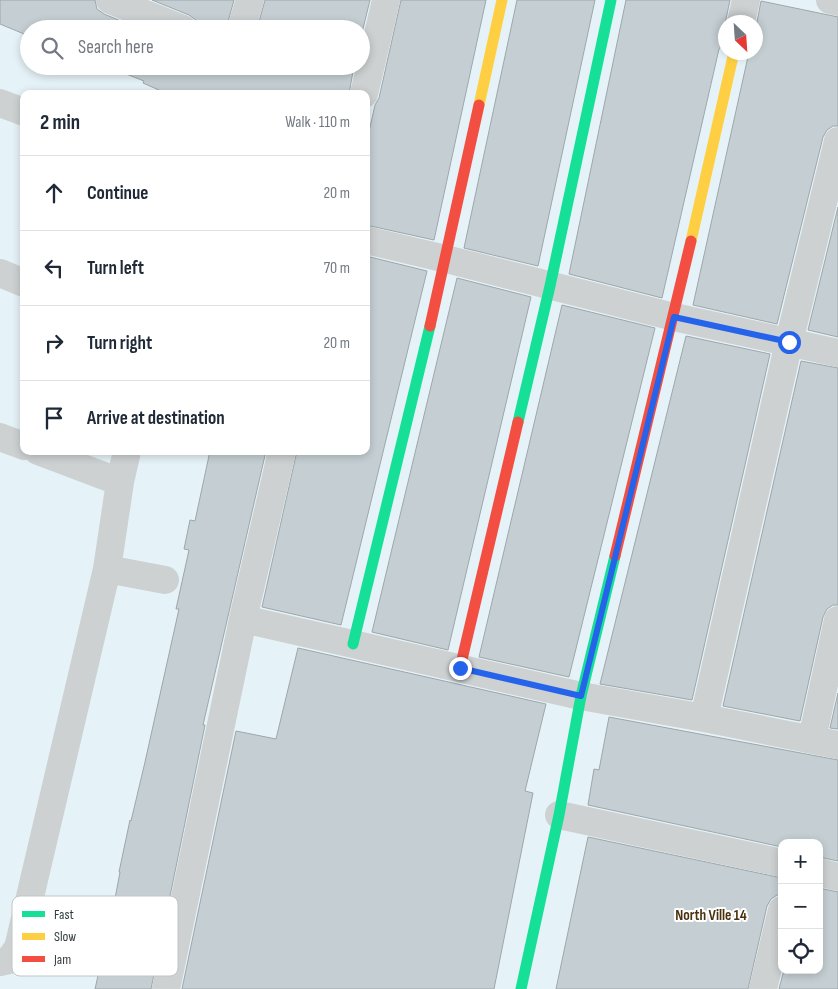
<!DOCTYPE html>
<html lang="en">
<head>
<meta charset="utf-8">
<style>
  body { margin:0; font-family:"Sofia Sans Condensed",sans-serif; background:#f6f6f7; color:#1f2937 }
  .controls { position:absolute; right:15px; bottom:15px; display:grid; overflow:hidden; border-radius:10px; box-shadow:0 2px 8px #0003 }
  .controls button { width:45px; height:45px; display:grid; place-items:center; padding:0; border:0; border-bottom:1px solid #e0e1e3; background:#fff; color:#1f2937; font:25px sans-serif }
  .compass { position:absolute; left:718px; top:15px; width:45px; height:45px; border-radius:50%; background:#fff; box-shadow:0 2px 8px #0003; rotate:155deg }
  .stop { position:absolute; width:15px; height:15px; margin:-11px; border:4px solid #2563eb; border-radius:50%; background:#fff }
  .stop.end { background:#2563eb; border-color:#fff; box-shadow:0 1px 5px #0008 }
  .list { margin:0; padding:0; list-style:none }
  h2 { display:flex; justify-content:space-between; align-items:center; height:65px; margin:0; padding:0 20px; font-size:21px }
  h2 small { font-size:16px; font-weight:400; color:#747a83 }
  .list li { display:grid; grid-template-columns:32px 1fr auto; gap:15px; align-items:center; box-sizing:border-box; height:75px; padding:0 20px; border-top:1px solid #e0e1e3 }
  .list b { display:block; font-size:19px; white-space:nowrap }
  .list em { font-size:16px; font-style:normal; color:#747a83 }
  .icon { flex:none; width:28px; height:28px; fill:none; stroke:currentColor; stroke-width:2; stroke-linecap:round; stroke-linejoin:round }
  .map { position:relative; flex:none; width:838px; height:989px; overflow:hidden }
  .search { position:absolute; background:#fff; box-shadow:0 2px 8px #0003; left:20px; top:20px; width:350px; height:55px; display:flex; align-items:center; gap:12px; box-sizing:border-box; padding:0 18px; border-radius:28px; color:#747a83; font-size:19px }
  .panel { position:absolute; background:#fff; box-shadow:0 2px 8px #0003; left:20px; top:90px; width:350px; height:365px; border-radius:10px }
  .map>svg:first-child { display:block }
</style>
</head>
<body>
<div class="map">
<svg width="838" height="989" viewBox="0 0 838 989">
  <rect width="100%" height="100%" fill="#e5f2f7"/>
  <path fill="#c5cfd3" stroke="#9da7ab" d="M0,0h95l2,9 7,5 36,15h-111v7l-29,-12z
    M152,0h82l-8,29h-28l-2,-9 -7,-5z
    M265,0h105l-9,37v-8h-104z
    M401,0h85l-52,240 -68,-15v-80l9,-40 4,-7z
    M517,0h78l-57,266 -74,-18z
    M626,0h104l-4,19v20l-7,10 -57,249 -93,-24z
    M761,1l77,16v109h-5l-6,4 -4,7 -46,187 -84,-19 56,-253h7v-25z
    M106,66h248l-5,28h-181l-25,-11 1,-2z
    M838,207v130l-30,-7z
    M366,256l61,15 -86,354 -79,-18 35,-156h69z
    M457,278l74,19 -83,353 -76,-18z
    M562,305l93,23 -86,349 -90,-20z
    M686,336l84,18 -78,346 -92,-16z
    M801,361l37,7v237h-5l-6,4 -4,8 -23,104 -77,-15z
    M210,451h56l-63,274h2l-54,264h-56l19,-85 6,-32h-1l11,-52 1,1 14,-59 34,-153h-3l13,-59 -5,-1 6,-29 5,1z
    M298,648l248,56 -21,87 8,2 -39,196h-312l54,-258 40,8z
    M838,693v36l-8,-1z
    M609,717l229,43v101l-19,-4v-14h-37v4l-194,-42 6,-36 5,1z
    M588,837l194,41v17h-5l-6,4 -4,7 -19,83h-192z
    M819,888l19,4v97h-59l5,-19h35z"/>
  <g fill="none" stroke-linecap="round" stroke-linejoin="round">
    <path stroke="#cdd1d2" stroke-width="28" d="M110,0l73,29
      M830,0l8,2
      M741,22l5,-22
      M241,29l9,-29
      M364,94l22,-94
      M0,103l24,9
      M366,240l80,19 228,58 164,36
      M0,273l24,10
      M0,437l24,9
      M38,451l82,31
      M107,569l58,11
      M243,619l338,77 123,22 134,27
      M704,718l85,-376 49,-201
      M812,739l26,-119
      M559,815l223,48
      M819,872l19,5
      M0,962l9,-2 9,-12 89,-379 13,-87 7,-31
      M166,989l77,-370 39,-168
      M763,989l19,-79"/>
    <path stroke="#16e098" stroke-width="11" d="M518,422l32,-136 61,-286
      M353,644l77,-318
      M521,989l38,-174 22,-119 34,-140"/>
    <path stroke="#ffcf43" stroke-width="11" d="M479,105l23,-105
      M691,241l43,-189"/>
    <path stroke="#f24e42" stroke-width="11" d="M430,326l49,-221
      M615,556l76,-315
      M460,668l58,-246"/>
  </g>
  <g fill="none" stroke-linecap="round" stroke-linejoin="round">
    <path stroke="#2563eb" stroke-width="6" d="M460,668l121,28 93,-379 115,25"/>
  </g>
  <g text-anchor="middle" stroke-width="4" stroke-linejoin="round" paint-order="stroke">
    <g font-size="15" font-weight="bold" fill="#4a310f" stroke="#fff">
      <text x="711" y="920">North Ville 14</text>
    </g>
  </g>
  <rect x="12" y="896" width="166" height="80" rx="8" fill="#fff" stroke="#c2c4c5" stroke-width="1"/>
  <rect x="22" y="911" width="23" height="6" fill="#16e098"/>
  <rect x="22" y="933" width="23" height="7" fill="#ffcf43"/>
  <rect x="22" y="956" width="23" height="6" fill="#f24e42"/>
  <g font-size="14" fill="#323c3f">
    <text x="54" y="919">Fast</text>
    <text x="54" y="941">Slow</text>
    <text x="54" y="964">Jam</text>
  </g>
</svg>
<div class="controls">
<button>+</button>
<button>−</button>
<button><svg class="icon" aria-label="locate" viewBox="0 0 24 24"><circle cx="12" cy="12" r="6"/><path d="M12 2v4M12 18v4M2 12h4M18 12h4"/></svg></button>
</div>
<svg class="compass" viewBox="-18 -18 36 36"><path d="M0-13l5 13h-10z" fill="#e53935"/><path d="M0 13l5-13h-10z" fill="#747a83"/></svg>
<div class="stop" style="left:789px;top:342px"></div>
<div class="stop end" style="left:460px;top:668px"></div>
<div class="search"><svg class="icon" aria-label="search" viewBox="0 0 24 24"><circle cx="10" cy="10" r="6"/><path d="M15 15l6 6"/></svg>Search here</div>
<section class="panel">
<h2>2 min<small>Walk · 110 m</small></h2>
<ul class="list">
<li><svg class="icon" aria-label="ahead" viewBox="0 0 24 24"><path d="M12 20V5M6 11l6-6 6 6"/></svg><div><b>Continue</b></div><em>20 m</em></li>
<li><svg class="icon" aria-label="left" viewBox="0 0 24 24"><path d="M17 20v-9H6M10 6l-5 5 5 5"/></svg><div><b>Turn left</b></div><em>70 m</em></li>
<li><svg class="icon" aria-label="right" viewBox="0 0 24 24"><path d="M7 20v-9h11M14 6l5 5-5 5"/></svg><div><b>Turn right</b></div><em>20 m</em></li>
<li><svg class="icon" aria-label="arrive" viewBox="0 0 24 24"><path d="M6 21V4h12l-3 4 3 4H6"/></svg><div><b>Arrive at destination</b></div></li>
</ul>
</section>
</div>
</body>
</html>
